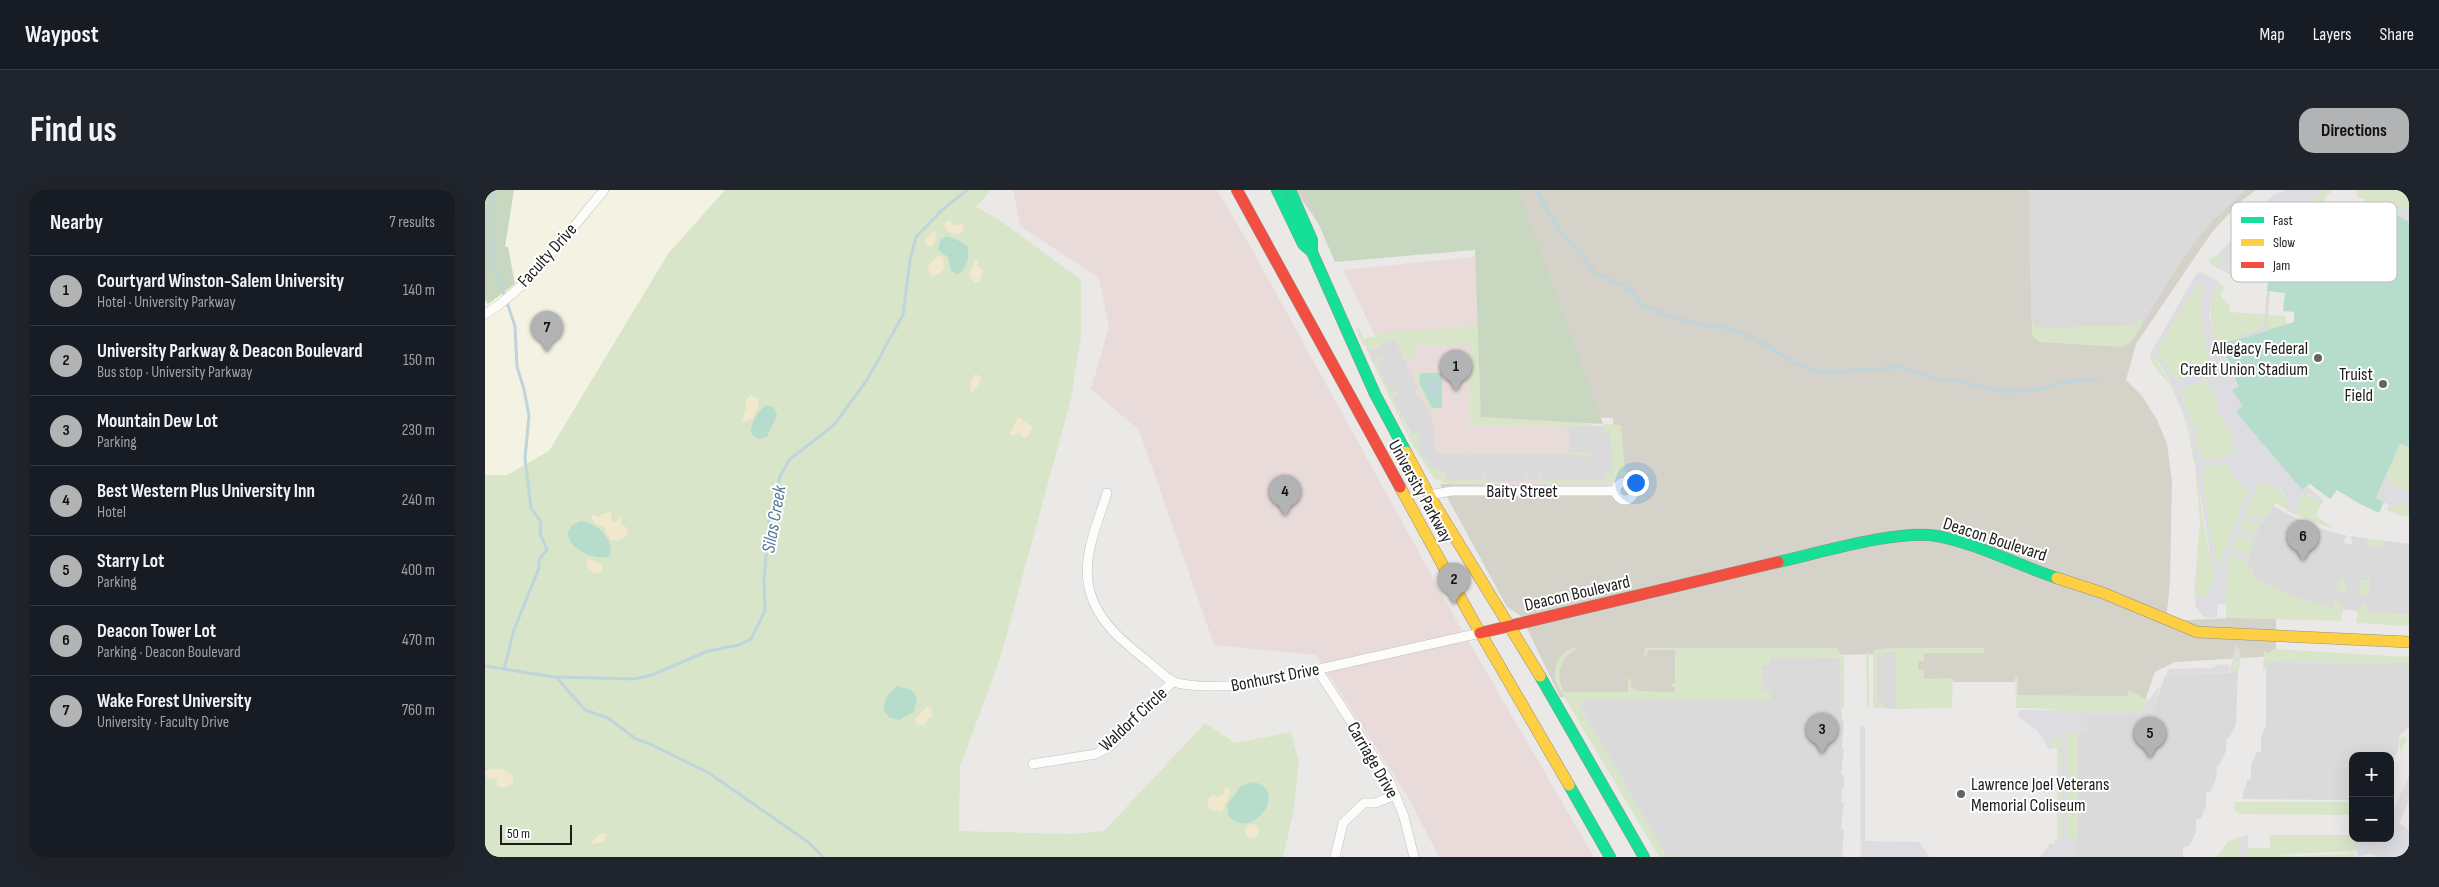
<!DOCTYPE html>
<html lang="en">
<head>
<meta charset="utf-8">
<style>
  body { margin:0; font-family:"Sofia Sans Condensed",sans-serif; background:#20242c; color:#f1f3f6 }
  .controls { position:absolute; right:15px; bottom:15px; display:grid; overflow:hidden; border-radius:10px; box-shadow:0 5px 20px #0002 }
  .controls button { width:45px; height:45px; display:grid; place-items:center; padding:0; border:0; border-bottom:1px solid #363941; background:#171b24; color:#f1f3f6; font:25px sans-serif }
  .scale { position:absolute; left:15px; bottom:12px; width:72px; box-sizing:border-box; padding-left:5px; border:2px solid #1d1d1d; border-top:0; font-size:14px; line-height:18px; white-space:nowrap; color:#1d1d1d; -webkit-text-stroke:4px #fff; paint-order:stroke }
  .you { position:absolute; left:1150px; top:292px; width:18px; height:18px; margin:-12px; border:4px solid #fff; border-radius:50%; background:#1a73e8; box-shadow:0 0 0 8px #1a73e833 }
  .badge { display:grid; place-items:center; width:32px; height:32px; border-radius:50%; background:#b2b3b4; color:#111; font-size:16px; font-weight:700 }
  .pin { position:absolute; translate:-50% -41px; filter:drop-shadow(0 1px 2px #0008) }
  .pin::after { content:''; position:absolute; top:26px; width:18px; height:15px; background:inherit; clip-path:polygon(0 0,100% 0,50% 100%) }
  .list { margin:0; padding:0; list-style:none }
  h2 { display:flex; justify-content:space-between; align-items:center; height:65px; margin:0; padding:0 20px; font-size:21px }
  h2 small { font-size:16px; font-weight:400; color:#9ea1a6 }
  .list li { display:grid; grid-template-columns:32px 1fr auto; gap:15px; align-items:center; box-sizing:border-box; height:70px; padding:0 20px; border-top:1px solid #363941 }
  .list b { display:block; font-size:19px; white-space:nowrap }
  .list p { margin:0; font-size:16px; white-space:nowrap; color:#9ea1a6 }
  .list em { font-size:16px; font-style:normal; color:#9ea1a6 }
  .map { position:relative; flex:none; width:1924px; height:667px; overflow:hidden; border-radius:15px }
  header { display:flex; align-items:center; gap:30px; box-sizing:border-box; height:70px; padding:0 25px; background:#171b24; border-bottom:1px solid #363941 }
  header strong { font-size:24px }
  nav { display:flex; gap:28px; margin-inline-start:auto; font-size:18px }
  .intro { display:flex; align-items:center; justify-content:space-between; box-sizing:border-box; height:120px; padding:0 30px }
  h1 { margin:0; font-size:35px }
  .button { padding:12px 22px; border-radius:15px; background:#b2b3b4; color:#111; font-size:18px; font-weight:700 }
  main { display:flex; gap:30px; padding:0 30px }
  aside { flex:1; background:#171b24; border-radius:15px; box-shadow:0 5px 20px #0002 }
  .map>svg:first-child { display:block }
</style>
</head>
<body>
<header>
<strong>Waypost</strong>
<nav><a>Map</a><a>Layers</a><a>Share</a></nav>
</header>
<div class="intro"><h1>Find us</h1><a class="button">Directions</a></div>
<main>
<aside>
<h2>Nearby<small>7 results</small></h2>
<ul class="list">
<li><span class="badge">1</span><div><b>Courtyard Winston-Salem University</b><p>Hotel · University Parkway</p></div><em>140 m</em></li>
<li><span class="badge">2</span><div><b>University Parkway &amp; Deacon Boulevard</b><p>Bus stop · University Parkway</p></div><em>150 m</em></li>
<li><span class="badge">3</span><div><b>Mountain Dew Lot</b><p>Parking</p></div><em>230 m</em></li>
<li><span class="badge">4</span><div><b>Best Western Plus University Inn</b><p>Hotel</p></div><em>240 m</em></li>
<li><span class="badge">5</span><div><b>Starry Lot</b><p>Parking</p></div><em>400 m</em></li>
<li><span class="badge">6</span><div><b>Deacon Tower Lot</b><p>Parking · Deacon Boulevard</p></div><em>470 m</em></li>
<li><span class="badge">7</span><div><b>Wake Forest University</b><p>University · Faculty Drive</p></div><em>760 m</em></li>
</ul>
</aside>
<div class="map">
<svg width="1924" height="667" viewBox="0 0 1924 667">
  <rect width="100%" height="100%" fill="#ebe9e7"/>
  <path fill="#e8dbda" d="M528,0h204l32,54 206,374 139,239h-155l-31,-60 -92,-142 -102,-10 -75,-215 -48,-41 18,-62 -10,-49 -79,-52z
    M997,66l9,162 119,8 2,79 -149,-2 -18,-23 -102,-210z"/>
  <path fill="#f4f2e3" d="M0,0h240l-57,64 -119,197 -42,24h-22z"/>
  <path fill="#d4d2c9" d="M810,0h961l-15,11 -29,31 -76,112 -10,36 16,16 15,24 10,24 5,37 -2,101 -4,39 110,-5v40l-101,6 -20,10 -11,31 -126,-4v-17h-118l-1,-28 -138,2 -2,39 -199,2 -39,-81 -14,-9 -67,-123 177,2 -4,-68 -120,-4 -11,-169 -142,9z"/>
  <path fill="#d9e5c9" d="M240,0h266l-15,17 22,12 83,61v56l-10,63 -71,260 -40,108 -1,64 112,3 33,-3 101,-108 30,20 56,-11 8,31 -6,51 -10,43h-798v-382h22l42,-24 119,-197z
    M1839,0h6l1,2 -7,6 7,13 -14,12 -6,-7 -8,7 -5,-2 13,-21z
    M1871,0h53v19l-3,-1 -9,7 -9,-4 -12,27 3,2 -8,17 -11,-4 5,-54 -7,-1z
    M1771,64l-6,6 8,10 -6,7 -13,-8 -6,7 -8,-4 15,-14z
    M1733,65l4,2 -5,11 -7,-5 -1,-4z
    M1713,91l5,6 -2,33 9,46 -5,5 -28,10 -10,-10 -11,-20z
    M1733,93l7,4 -5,8 10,11v6l55,4 2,8 -59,18 3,12 -5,2 1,3 -6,1 -3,-5c-7,-31 -13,-42 0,-72z
    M1653,127l4,3 1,3 -13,20 -9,4 -81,-5 -8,-6v-15l6,6 101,-2 -4,-7z
    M983,133h10l3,94 107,6 2,3h-20l-1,6 -3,2 -1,-8h-95v-80h-56v12h-3l-1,7 -13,-26 -28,10 -6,-5 -7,-15 3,-1 5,11 7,-3 1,2 11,-6 85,-5z
    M1665,164c8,5 8,11 13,18 19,28 28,58 33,91h-2c-4,-28 -11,-59 -28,-83 -6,-8 -16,-15 -16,-26z
    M893,167l6,2 -7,5 13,28 6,-3 2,2 -6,6 18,37 9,-3 1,20 10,16 52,13v-6l2,-1 2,8 39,-1 2,-7 2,3 -1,6 -82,1 -11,-4 -5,-6 -20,-33 -37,-77z
    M929,174v9h6v9l12,26h5l-1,2h-6l-19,-42z
    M1719,189l4,3 12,22 -5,5 20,25 -1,21 -33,6 -6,-31 -15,-39z
    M1118,234l18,1 5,57 -85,1 -1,-11 3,8 69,-7 -2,-40h-7z
    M1106,254v19l-2,-1v-7h-20v-3h20z
    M1915,254l9,3v45l-17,-6 -4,-15z
    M1741,273l9,16 14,10 -32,81 -10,-54 -5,-48z
    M1710,278h2l5,45 12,66 -9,20 -11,-4 6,-75z
    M1773,292l12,2 4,5 4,-4 9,16v9l-11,-7 -14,17 -17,-6z
    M1821,303l16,10 -6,12 18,14 -35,-13 -3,-11 4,-9z
    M1904,315l20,1v11l-13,-2v-2l-9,-3z
    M1759,328l16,6 -4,12 -17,-6z
    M1752,344l17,7 -5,15 -18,-7z
    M1884,349l16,2 -8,8 -8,-2 -3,-4z
    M1745,364l17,7 -1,4 6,4 3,11 45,19 24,7 10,-8h3l6,11 -2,12 -115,-3 1,-58z
    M1857,387l5,7 -2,9 -9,-3v-8z
    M1875,391h10l1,8 -7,7 -6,-1z
    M1880,414l32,11h12v11l-53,-3 2,-15z
    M1090,457l4,1c-19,8 -24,26 -15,44h64v-13h3v7l6,5 38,1v-5l-5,-2 5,-2v-33h-27l-2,6 -2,-1 1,-7h192l7,11v48l-2,2 -1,-4 -1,-47 -78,7 1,26h8v9l-177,-1 -9,1 -6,4 88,153h-8l-103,-174c-4,-17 2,-30 19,-36z
    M1409,458h90v5h-60v8h-6v9h6v9l29,-1 -1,30 -56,1v-56l-10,-1 -9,51 8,2 -2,3h-10v-56l4,-3z
    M1754,458l2,8 -1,11 -6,5 -7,1 10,-10z
    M1790,459l134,8v6l-143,-1v7l-3,1 1,-19 3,2z
    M1384,461v57h-2l-1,-51z
    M1530,487h3v18l109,1 2,-6 20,11 -8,10 -88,1v-3l-37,-1z
    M1583,544h10l-1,106h-9z
    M1918,546l4,3 -7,13 -1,-13z
    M1568,547l9,1v34h-5v-24h-5z
    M1572,593h5v22h-5z
    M1749,612h119v13l-112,-1 -6,-3z
    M1572,624h5v27l-5,-1z
    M1785,645h83v3h5l-3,13 -83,4 27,1 48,-2h7l2,3h-108v-9h22z
    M1755,647v20h-23l11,-15z"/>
  <path fill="#c8d7bf" d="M0,0h29l-9,57h3l7,37 -27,20 -3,-4z
    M819,0h214l85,234 -122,-7 -6,-167 -140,12z"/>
  <path fill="#f1e8ce" d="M464,30l5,5 9,-1v8l-4,2 -11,-2 -4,-8z
    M450,40l1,10 -4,6h-5l-3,-5z
    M454,65l4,2 1,12 -5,5 -7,3 -4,-6 1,-6z
    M491,68l2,3 -1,4 6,6 -3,10 -5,2 -6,-8z
    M490,184l5,2 1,4 -3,1 2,3 -8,9 -2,-1 1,-11z
    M266,205l7,3 1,7 -6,13 -9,4 -2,-2 4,-10v-11z
    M533,227l14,10 -2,8 -6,3 -5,-6 -6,4 -3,-2z
    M126,322l1,9 3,2 6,-7 1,9 4,2 2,7 -8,6h-9l-6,-9v-4l-9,-3 -5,-7 2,-3 6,3 3,-3z
    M102,368l15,7 -1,8h-7l-7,-6z
    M443,516l4,4 1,6 -5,3 -3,6h-8l-2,-6z
    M6,579h11l11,7v5l-6,6 -6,1 -5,-3 1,-7 -10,1 -2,-8z
    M740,598h4l1,6 -8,17 -11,-1 -3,-4v-7l5,-4 5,2 5,-3z
    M760 641a7 7 0 1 1 14 0a7 7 0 1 1-14 0Z
    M117,643l5,1 -2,7 -11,3 -4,-1z"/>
  <path fill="#b6ddcc" d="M1797,13l21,20 6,-5 9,10 21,2 -2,20 20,2 -1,9 10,5 26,-54 17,10v225l-9,-3 -24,54 8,4 -5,11 -19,-9 -23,-14 -7,9 -20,-15 -8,6 -67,-78 -3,-22 6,-4 -12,-30 5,-2 -4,-12 67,-20v-10l-11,-1 2,-18 -18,-2 2,-23 -8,-9 7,-6 -4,-4 2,-3 -14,-17 16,-19z
    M462,46l17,7 4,4v13l-7,13 -5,1 -5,-3 -3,-14 -10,-7 2,-10z
    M935,183h22v35h-10l-13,-26z
    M283,215l6,2 3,8 -10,22 -9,2 -7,-6c-1,-9 8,-26 17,-28z
    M95,331c15,0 37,19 29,35 -13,6 -44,-8 -41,-25l4,-6z
    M412,496l15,4 5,8 -3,14 -15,8 -9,-2 -7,-8 4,-14z
    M767,592c40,5 -1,63 -24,33l-1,-10 14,-19z"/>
  <path fill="#dbdada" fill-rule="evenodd" d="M1544,0h217l-34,31 -29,37 -40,65 -1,-3 -4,-3 -3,1 3,7 -100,2 -3,-5h-4z
    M910,149l23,49 -5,5 9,6 10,20 4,34h35l2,9 1,-8h30v8l2,-8h40l1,8 1,-8 41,1 2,8v-19l-2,8h-20v-26l34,1v6h7l3,40h-8l-1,7h-61l-2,-8 -2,1 1,7h-11v-4l-3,-3 -1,8h-39v-7l-3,-1 -1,7h-36v-7l-16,-6 -10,-16 -1,-20 -8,3 -19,-37 6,-4 -1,-3 -7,2 -13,-28 7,-5 -6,-2 -5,6 -7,-15 6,1z
    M1788,316l38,20 37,10 -4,4 1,3 7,1 -1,-8 18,3 -2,7 8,2 5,-1 5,-6 24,3v71l-39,-3 -6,-8 -7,7 -14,-2 -7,-11 -3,2 2,8 -11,-2 -24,-7 -45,-19 -3,-11 -6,-4 13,-39zM1857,387l5,7 -2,9 -9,-3 3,-5 -3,-3zM1884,390l1,3 -2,3 3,3 -6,7h-6l1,-15z
    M1401,462l10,1v56l-13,-1 1,-4 -7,-1v-47h8z
    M1285,467l70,1 1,47 1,15 2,1 -2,26 2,2 -3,25 3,2v12l-2,2 -1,12 3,2 -3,24 3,2 -2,27h-175l-88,-153 6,-4 9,-1 177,1v-9h-8l-1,-26h7z
    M1781,472l143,1v63l-10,11 -1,14 -8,13v-8h-37v44l-111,-1 5,-19 4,-1v-14l6,-13 4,-1v-14l5,-12z
    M1753,479l-2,55 -6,12 -3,3 -1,12 -6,13 -3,2 -1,13 -5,12 -5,2v13l-5,12 -5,2v13l-7,13 -6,2v9h-106l1,-123h9l-1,-18 62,-3 7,-7 9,-28 6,-3 61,-2z"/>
  <path fill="#dddce1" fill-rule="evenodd" d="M1802,0h37l-13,10 -7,14 -7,5 -7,-7 6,-4 -4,-5h-10l-14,7 -19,20 -2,11 4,4 9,-7 6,7 -10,9 -20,7 -11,11 -8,-4 5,-11 -4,-2 21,-24 2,-8 34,-29z
    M1918,18l6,1v13l-12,-7z
    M1716,82l18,10 -8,20 -2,15 9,38 3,5 6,-1 11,28 -6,3 11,16 -7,6 66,78 5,-4 17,15 -2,2 -13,-9h-6l-7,11 3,11 -12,-6v-9l-8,-16 -5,4 -4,-5 -12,-2 -13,32 17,6 -2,4 -17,-6 -4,12 17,6 -2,5 -17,-7 -6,15 18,7 -2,5 -18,-7 -2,6 -1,44h-9v14l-13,-1 -9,-11 1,-11 9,4 9,-20 -24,-149 -17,-43 -15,-26 -8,-7 47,-81zM1714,91l4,6 -2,33 9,46 -5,5 -28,10 -10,-10 -11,-20zM1721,189l14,24 -6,5 21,26 -5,4 4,5v12l-33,6 -6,-31 -15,-39zM1741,273l9,16 14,11 -32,80 -10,-54 -5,-48z
    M1903,281l4,15 17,6v14l-20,-1 -13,-7z
    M1750,456l4,2 -2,14 -10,11 -57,2 -7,6 6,-12 44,-1 4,-3 10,-1 2,3 3,-3z
    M1675,495l-5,21 -7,7 -61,3v18h-19v106h9v17h-37l10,-14 5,1v-4h7v-26h-5v-9h5v-21l-5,-1v-11l5,-1v-33l-9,-1 -1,12h-3l-11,-18 -20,-15 1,-6h34v2l88,-1z
    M1375,536h5v115l54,1 11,15h-69z
    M1924,586v24l-10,23 10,7v27h-29l-11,-3 -10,3 -4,-10 3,-9h32v-21z
    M1763,645v22h-8v-20z"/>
  <path fill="#bed5db" d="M945,190h7v17h-7v-8l-4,-4z"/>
  <path fill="#dcdbda" d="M1782,101h3l-3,40 -28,8 -1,-3 25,-8z"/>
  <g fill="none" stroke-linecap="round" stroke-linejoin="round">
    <path stroke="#bed5db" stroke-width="3" d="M7,0l1,6 -3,19 2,44 23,67 2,41 7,22 5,27 -4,42 6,50 10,14 -1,11 7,17 -8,10v8l-25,62 -10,39
      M1051,0l21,37 38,45 29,14 10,8 6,9 31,14 40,10 17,1 28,11 35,22 23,10 22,1 65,-5 39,13 18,1 45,11 20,-1 22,-3 18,-6 36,-3
      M0,476l70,11 80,2 17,-4 56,-24 31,-6 12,-6 14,-28 -1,-31 5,-59 11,-45 10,-17 44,-34 33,-45 36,-65 7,-55 6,-23 26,-27 25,-20
      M71,487l29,33 23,8 28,21 14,5 59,29 99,69 15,15"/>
    <g stroke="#c1c0bf" stroke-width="10">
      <path id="street" d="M0,124c43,-25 86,-85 119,-124
        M1131 301a9 9 0 1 1 18 0a9 9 0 1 1-18 0Z
        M622,303c-9,29 -23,59 -19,89 5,37 36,61 63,82 7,6 14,13 21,17 14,7 59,5 76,4l232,-52
        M944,305l23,-4h164
        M832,479l73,113 14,35 10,40
        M548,574l63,-10 14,-8 63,-65
        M850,667l8,-34 21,-20h11l20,-8"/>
    </g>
    <g stroke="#929381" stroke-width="12">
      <path id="fast" d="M792,0l26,54 9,8 63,142 31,58
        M805,0l22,50v12
        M1293,372c41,-9 120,-33 159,-26 42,8 80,29 120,42
        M1055,486l104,181
        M1084,595l41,72"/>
    </g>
    <g stroke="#929381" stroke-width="12">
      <path id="slow" d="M921,262l23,43 111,181
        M915,297l70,128 99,170
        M1572,388l46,15 94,39 212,10"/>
    </g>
    <g stroke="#929381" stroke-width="12">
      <path id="jam" d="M752,0l163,297
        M995,443l298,-71"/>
    </g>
    <use href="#street" stroke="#fcfcfb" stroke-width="9"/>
    <use href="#fast" stroke="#16e098" stroke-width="11"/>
    <use href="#slow" stroke="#ffcf43" stroke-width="11"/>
    <use href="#jam" stroke="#f24e42" stroke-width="11"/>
  </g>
  <g fill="#656464" stroke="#fff" stroke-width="2">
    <circle cx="1833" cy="168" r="5"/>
    <circle cx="1898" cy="194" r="5"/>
    <circle cx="1476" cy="604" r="5"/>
  </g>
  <g text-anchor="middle" stroke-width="4" stroke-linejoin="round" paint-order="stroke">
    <g font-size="18" fill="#1d1d1d" stroke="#fff">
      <text transform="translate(62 65) rotate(-48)" y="6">Faculty Drive</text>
      <text transform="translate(936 301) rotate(61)" y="6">University Parkway</text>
      <text x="1037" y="307">Baity Street</text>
      <text transform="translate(1510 349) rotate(18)" y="6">Deacon Boulevard</text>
      <text transform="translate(1092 403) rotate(-13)" y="6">Deacon Boulevard</text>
      <text transform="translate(790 487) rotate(-11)" y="6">Bonhurst Drive</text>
      <text transform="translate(648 529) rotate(-43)" y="6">Waldorf Circle</text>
      <text transform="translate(888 570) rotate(60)" y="6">Carriage Drive</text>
    </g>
    <g font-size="18" fill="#1d1d1d" stroke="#fff" text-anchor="end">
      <text x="1823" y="164">Allegacy Federal<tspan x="1823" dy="21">Credit Union Stadium</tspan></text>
      <text x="1888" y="190">Truist<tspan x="1888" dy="21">Field</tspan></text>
      <text x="1486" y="600" text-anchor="start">Lawrence Joel Veterans<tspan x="1486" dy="21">Memorial Coliseum</tspan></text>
    </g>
    <g font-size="19" font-style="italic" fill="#52799b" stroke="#fff">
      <text transform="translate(288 329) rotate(-80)" y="7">Silas Creek</text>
    </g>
  </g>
  <rect x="1746" y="12" width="166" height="80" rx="8" fill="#fff" stroke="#bbb" stroke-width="1"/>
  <rect x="1756" y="27" width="23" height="6" fill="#16e098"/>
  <rect x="1756" y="49" width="23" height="7" fill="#ffcf43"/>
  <rect x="1756" y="72" width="23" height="6" fill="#f24e42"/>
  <g font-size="14" fill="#1d1d1d">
    <text x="1788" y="35">Fast</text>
    <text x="1788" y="57">Slow</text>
    <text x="1788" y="80">Jam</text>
  </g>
</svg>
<div class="controls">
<button>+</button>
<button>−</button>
</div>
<div class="scale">50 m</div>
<div class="you"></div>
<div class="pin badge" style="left:971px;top:201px">1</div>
<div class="pin badge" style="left:969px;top:414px">2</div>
<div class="pin badge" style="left:1337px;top:564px">3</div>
<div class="pin badge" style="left:800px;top:326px">4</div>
<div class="pin badge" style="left:1665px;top:568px">5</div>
<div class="pin badge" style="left:1818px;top:371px">6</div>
<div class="pin badge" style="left:62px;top:162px">7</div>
</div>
</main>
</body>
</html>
